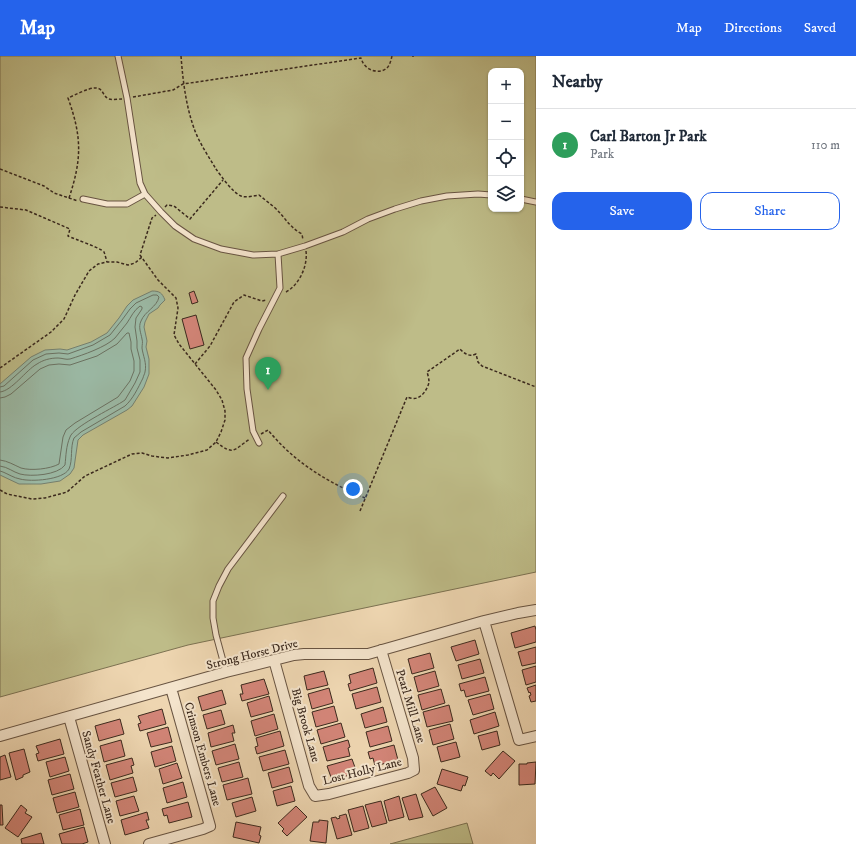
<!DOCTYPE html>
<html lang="en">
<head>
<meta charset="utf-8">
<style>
  body { margin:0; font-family:"IM FELL DW Pica",serif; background:#f2f2f3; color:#1f2937 }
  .controls { position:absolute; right:12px; top:12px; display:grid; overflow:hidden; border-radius:8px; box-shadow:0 1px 3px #0004 }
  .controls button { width:36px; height:36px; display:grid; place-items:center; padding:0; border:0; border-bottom:1px solid #e0e1e3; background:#fff; color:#1f2937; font:20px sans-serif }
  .you { position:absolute; left:353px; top:433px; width:14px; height:14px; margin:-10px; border:3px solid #fff; border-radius:50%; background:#1a73e8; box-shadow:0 0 0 6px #1a73e833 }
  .badge { display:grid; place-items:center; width:26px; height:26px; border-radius:50%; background:#2563eb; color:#fff; font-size:13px; font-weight:700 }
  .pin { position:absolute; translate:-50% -33px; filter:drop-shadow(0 1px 2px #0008) }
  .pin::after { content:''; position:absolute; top:21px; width:14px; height:12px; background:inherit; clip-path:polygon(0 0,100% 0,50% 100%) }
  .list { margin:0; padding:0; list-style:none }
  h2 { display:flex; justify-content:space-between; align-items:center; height:52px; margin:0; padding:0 16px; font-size:17px }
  h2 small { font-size:13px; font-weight:400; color:#747a83 }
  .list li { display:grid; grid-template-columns:26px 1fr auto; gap:12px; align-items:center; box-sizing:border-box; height:72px; padding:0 16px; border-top:1px solid #e0e1e3 }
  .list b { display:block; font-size:15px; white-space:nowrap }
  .list p { margin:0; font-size:13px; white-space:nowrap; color:#747a83 }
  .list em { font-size:13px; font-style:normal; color:#747a83 }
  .actions { display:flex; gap:8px; padding:12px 16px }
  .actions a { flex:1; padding:9px 0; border:1px solid #2563eb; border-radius:12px; text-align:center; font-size:14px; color:#2563eb }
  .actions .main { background:#2563eb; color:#fff }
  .icon { flex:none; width:22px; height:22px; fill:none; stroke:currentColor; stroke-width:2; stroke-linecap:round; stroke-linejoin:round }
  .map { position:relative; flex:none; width:536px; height:788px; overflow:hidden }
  header { display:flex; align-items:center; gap:24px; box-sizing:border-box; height:56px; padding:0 20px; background:#2563eb; color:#fff }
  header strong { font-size:19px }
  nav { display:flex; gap:22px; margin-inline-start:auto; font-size:14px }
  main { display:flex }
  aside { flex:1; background:#fff }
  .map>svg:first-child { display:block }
</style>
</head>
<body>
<header>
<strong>Map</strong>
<nav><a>Map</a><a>Directions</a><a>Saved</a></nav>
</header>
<main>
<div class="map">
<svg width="536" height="788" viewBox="0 0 536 788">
  <rect width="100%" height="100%" fill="#eed6b1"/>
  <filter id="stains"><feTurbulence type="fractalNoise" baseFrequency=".005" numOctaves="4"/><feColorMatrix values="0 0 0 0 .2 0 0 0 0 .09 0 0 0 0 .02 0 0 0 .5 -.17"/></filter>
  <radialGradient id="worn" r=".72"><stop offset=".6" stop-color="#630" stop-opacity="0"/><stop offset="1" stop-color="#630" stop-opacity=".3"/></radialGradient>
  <path fill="#bebc88" stroke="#7c7252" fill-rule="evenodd" d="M0,0h536v516l-348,73 -188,52zM491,15h30v138h-30z
    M467,767l6,21h-83z"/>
  <path fill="#9bbaa6" stroke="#75806f" d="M152,235c8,0 10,2 13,9l-5,5 -2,3 -9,6 -4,8 -1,5 3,14 -1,6 3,12v15l-5,13 -12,19 -5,4 -44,25 -5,5 -4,28 -4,6 -10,7 -19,3h-22l-19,-9v-91l31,-27 14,-7 15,-1 7,1 24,-8 16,-9 12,-15 8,-12 6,-6z"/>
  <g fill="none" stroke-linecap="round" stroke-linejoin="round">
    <path stroke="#6b7262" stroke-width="1" d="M0,331l4,-1 29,-26 13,-6 13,-1 9,1 25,-9 17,-10 12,-15 8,-11 6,-6 17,-8h4l2,2c-2,10 -14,14 -18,24 -3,6 0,12 1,18 1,3 0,6 0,9 1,8 5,15 3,24 0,1 -2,5 -2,6 -5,10 -10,21 -18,28l-44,26c-2,2 -5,4 -7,6 -4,9 -1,22 -5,31 -6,11 -38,13 -49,10 -6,-1 -12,-5 -17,-7l-3,-1
      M0,336c12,-1 26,-22 37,-28 6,-4 13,-6 21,-6 4,0 8,2 12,1 13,-4 36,-12 45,-21 4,-5 8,-10 12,-15 4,-6 7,-13 13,-17l2,1v2l-6,9 -1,9 2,14v7l3,12v12l-5,11 -10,17 -3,2c-11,7 -49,25 -52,35 -4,9 -4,19 -5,28 -7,10 -34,12 -45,9 -7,-2 -12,-7 -20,-8
      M0,342l5,-1 6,-3 29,-25 9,-4 10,-1 11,1 27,-9 20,-12 10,-11h2l2,9v7l3,12v10l-4,10 -12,16 -43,26 -9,7 -3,7 -4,27c-9,5 -28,7 -38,4 -7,-3 -13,-7 -21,-8"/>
  </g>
  <path fill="#d38578" stroke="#3b291d" d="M194,235l4,11 -6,2 -3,-11z
    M196,259l8,30 -14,4 -8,-30z
    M535,570l1,4v12l-21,6 -4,-15z
    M475,584l4,14 -23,7 -5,-14z
    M536,591v16l-14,3 -4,-14z
    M430,597l4,15 -22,6 -4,-15z
    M480,603l4,14 -22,6 -4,-14z
    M536,610v16l-10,3 -4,-15z
    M373,612l4,15 -27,8 -2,-7 3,-1 -2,-8z
    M324,615l4,14 -21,5 -3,-14z
    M435,615l4,15 -21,6 -4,-15z
    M485,621l4,14 -23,6 -2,-7 -3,1 -2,-7z
    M264,623l5,15 -27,7 -2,-7h3l-2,-9z
    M536,629v16l-5,1 -2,-6 2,-1 -1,-3 -1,1 -2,-5z
    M377,631l4,15 -25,7 -4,-15z
    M329,632l4,15 -21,6 -4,-15z
    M441,633l4,14 -23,7 -4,-15z
    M222,634l4,14 -24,7 -4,-14z
    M490,638l4,15 -21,6 -5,-15z
    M269,640l4,15 -22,6 -4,-14z
    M449,649l4,16 -26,6 -4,-15z
    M334,650l4,15 -22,6 -4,-15z
    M383,651l4,15 -22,6 -4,-14z
    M162,653l4,15 -26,7 -2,-7 3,-1 -3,-7z
    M221,654l4,14 -18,5 -4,-14z
    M495,656l4,14 -25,8 -4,-14z
    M274,658l4,15 -23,7 -4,-15z
    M120,663l4,15 -25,7 -4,-15z
    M341,667l4,14 -24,7 -4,-14z
    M450,668l4,15 -21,6 -4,-15z
    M233,669l2,8h-3l2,8 -23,6 -3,-14z
    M388,670l4,15 -22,6 -4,-15z
    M168,671l4,15 -21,5 -4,-14z
    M280,675l4,15 -27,8 -2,-7 3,-1 -2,-8z
    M497,675l3,14 -18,5 -4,-14z
    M60,683l4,15 -26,7 -2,-7 3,-1 -3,-7z
    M121,684l4,16 -21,6 -4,-16z
    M348,684l2,7 -2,1 2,8 -23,5 -4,-14z
    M456,686l4,15 -19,5 -4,-15z
    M235,688l4,15 -23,6 -4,-14z
    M394,689l4,15 -23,6 -2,-8 -3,1 -2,-7z
    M172,690l4,15 -21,6 -4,-15z
    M24,693l6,23 -7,3v2l-7,3 -7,-27z
    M285,694l4,14 -26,7 -4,-14z
    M503,695l12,10 -16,18 -6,-6 -2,3 -6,-5z
    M5,699l6,22 -11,3v-23z
    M65,701l4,14 -19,6 -4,-15z
    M132,702l2,7 -3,1 2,7 -23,7 -4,-15z
    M352,703l5,14 -25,7 -5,-14z
    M239,706l4,15 -21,5 -4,-14z
    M536,706l-1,22 -16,1v-21h8v-1z
    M177,707l5,15 -19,6 -4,-15z
    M289,711l4,15 -21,6 -4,-15z
    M442,713l26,8 -3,9 -2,-1 -2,6 -24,-7z
    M70,718l4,15 -22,6 -4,-15z
    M133,721l4,14 -22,6 -4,-14z
    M248,722l4,16 -25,6 -4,-15z
    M183,726l4,15 -20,6 -4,-15z
    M291,730l4,15 -18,5 -4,-15z
    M435,731l12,21 -14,8 -12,-22z
    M75,736l4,15 -22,6 -4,-15z
    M416,738l7,23 -14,3 -7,-22z
    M134,740l5,15 -19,5 -4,-15z
    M399,740l5,21 -15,4 -5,-20z
    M252,741l4,14 -20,6 -4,-14z
    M381,745l6,22 -15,4 -7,-22z
    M188,746l4,15 -23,6 -2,-8 -3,1 -2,-7z
    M0,749h2l1,20h-3z
    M21,749l6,5 -2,3 7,4 -14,20 -13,-9z
    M296,750l11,11 -20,19 -5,-5 2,-2 -6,-6z
    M363,750l6,22 -15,4 -6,-22z
    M80,753l4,16 -21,5 -4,-15z
    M147,756l2,8h-3l3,8 -24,7 -4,-15z
    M346,758l6,21 -15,4 -6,-21 5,-1 1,2 3,-1 -1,-2z
    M319,764l9,1 -2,22 -16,-2 3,-19h6z
    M236,766l25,5 -2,8 2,1 -2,7 -26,-6z
    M84,771l4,15 -6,2h-20l-3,-10z
    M41,777l3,11h-22l-1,-5z"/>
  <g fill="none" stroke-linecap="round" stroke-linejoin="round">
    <g stroke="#685442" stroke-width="7">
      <path id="lane" d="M118,0l9,42 13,85 5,11 16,18 14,14 19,13 27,10 32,6 25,-1 27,-8 38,-14 25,-13 27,-10 26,-8 26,-5 31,-2 13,1
        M83,143l24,5h20l18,-10
        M521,143l15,3
        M259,387l-6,-12 -6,-42 -1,-31 13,-29 21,-41 -2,-34
        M226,616l-10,-37 -3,-17v-17l6,-15 9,-17 55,-73"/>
    </g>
    <g stroke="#685442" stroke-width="12">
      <path id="street" d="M484,565l35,119 17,-4
        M274,604l35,126 6,10 14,-2 79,-21 6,-3 -1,-12 -32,-108
        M69,661l36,127
        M0,680l226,-64 68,-17 10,-1h64l116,-33 34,-8 18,-3
        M149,788l54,-15 7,-3 -39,-138"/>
    </g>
    <path stroke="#3b291d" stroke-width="1.5" stroke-dasharray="3 2" stroke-linecap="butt" d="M181,0c2,26 5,51 14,75 5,13 14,26 21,38 5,7 17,24 25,27 5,2 12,0 18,-1 5,4 10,8 15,12 11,10 15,20 28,27l1,6
      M412,0h2
      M133,41l40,-7 10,-6 178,-26c1,2 1,4 3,6 4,7 16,10 23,4 3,-3 4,-8 5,-12
      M0,113l44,17 10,7 24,8
      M69,142c13,-39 13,-61 -1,-100 7,-3 20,-10 27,-10 9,0 7,8 14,11 4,1 9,0 13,0
      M0,151l26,3 44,19 -2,7c6,3 33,12 36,16 1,2 2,7 3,10
      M165,151l2,-2 7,1 16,13 33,-39
      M286,236c13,-7 22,-26 20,-41
      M195,308l15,-18 24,-44 10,-7 18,6 5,-1
      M0,312l51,-36 13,-13 11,-24 14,-24 9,-7 9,-2h10l11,3 7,-2 7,-6
      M261,378l7,-4c26,32 59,52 97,68
      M216,386c18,14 17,8 34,-3
      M0,434l7,4 25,5 13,-1 22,-6 18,-16 47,-22 10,-1 10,3 16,2 20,-3 19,-5 9,-8 5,-10 4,-12v-9l-3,-11 -6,-10 -37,-46 -5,-9 4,-27 -2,-10 -18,-18 -18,-25 12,-37 4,-3
      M360,455l47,-114c3,1 7,2 10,1 6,-2 11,-10 12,-16 0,-3 -1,-7 -2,-10l33,-23c5,5 9,8 16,5l2,8 4,4 54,21"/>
    <use href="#lane" stroke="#f4e4cc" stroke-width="5"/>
    <use href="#street" stroke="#f4e4cc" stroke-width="10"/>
  </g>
  <g text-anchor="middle" stroke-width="4" stroke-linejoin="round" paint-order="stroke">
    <g font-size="12" fill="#3b291d" stroke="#f4e4cc">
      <text transform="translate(252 598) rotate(-14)" y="4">Strong Horse Drive</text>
      <text transform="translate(411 650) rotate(73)" y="4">Pearl Mill Lane</text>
      <text transform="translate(306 669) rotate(74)" y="4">Big Brook Lane</text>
      <text transform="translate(203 698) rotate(74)" y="4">Crimson Embers Lane</text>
      <text transform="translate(362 715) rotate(-14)" y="4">Lost Holly Lane</text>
      <text transform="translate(99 721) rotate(74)" y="4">Sandy Feather Lane</text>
    </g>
  </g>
  <rect width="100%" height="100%" filter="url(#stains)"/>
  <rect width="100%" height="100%" fill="url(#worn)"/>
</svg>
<div class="controls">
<button>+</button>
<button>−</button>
<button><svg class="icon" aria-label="locate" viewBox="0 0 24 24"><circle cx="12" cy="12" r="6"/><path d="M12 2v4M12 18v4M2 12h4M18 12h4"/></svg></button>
<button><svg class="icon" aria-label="layers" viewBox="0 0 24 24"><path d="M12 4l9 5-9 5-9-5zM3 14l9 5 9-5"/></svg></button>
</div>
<div class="you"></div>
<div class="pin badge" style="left:268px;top:334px;background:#2e9e5b">1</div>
</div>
<aside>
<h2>Nearby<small></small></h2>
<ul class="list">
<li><span class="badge" style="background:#2e9e5b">1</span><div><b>Carl Barton Jr Park</b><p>Park</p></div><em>110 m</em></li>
</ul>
<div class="actions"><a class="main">Save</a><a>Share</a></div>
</aside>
</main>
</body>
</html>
